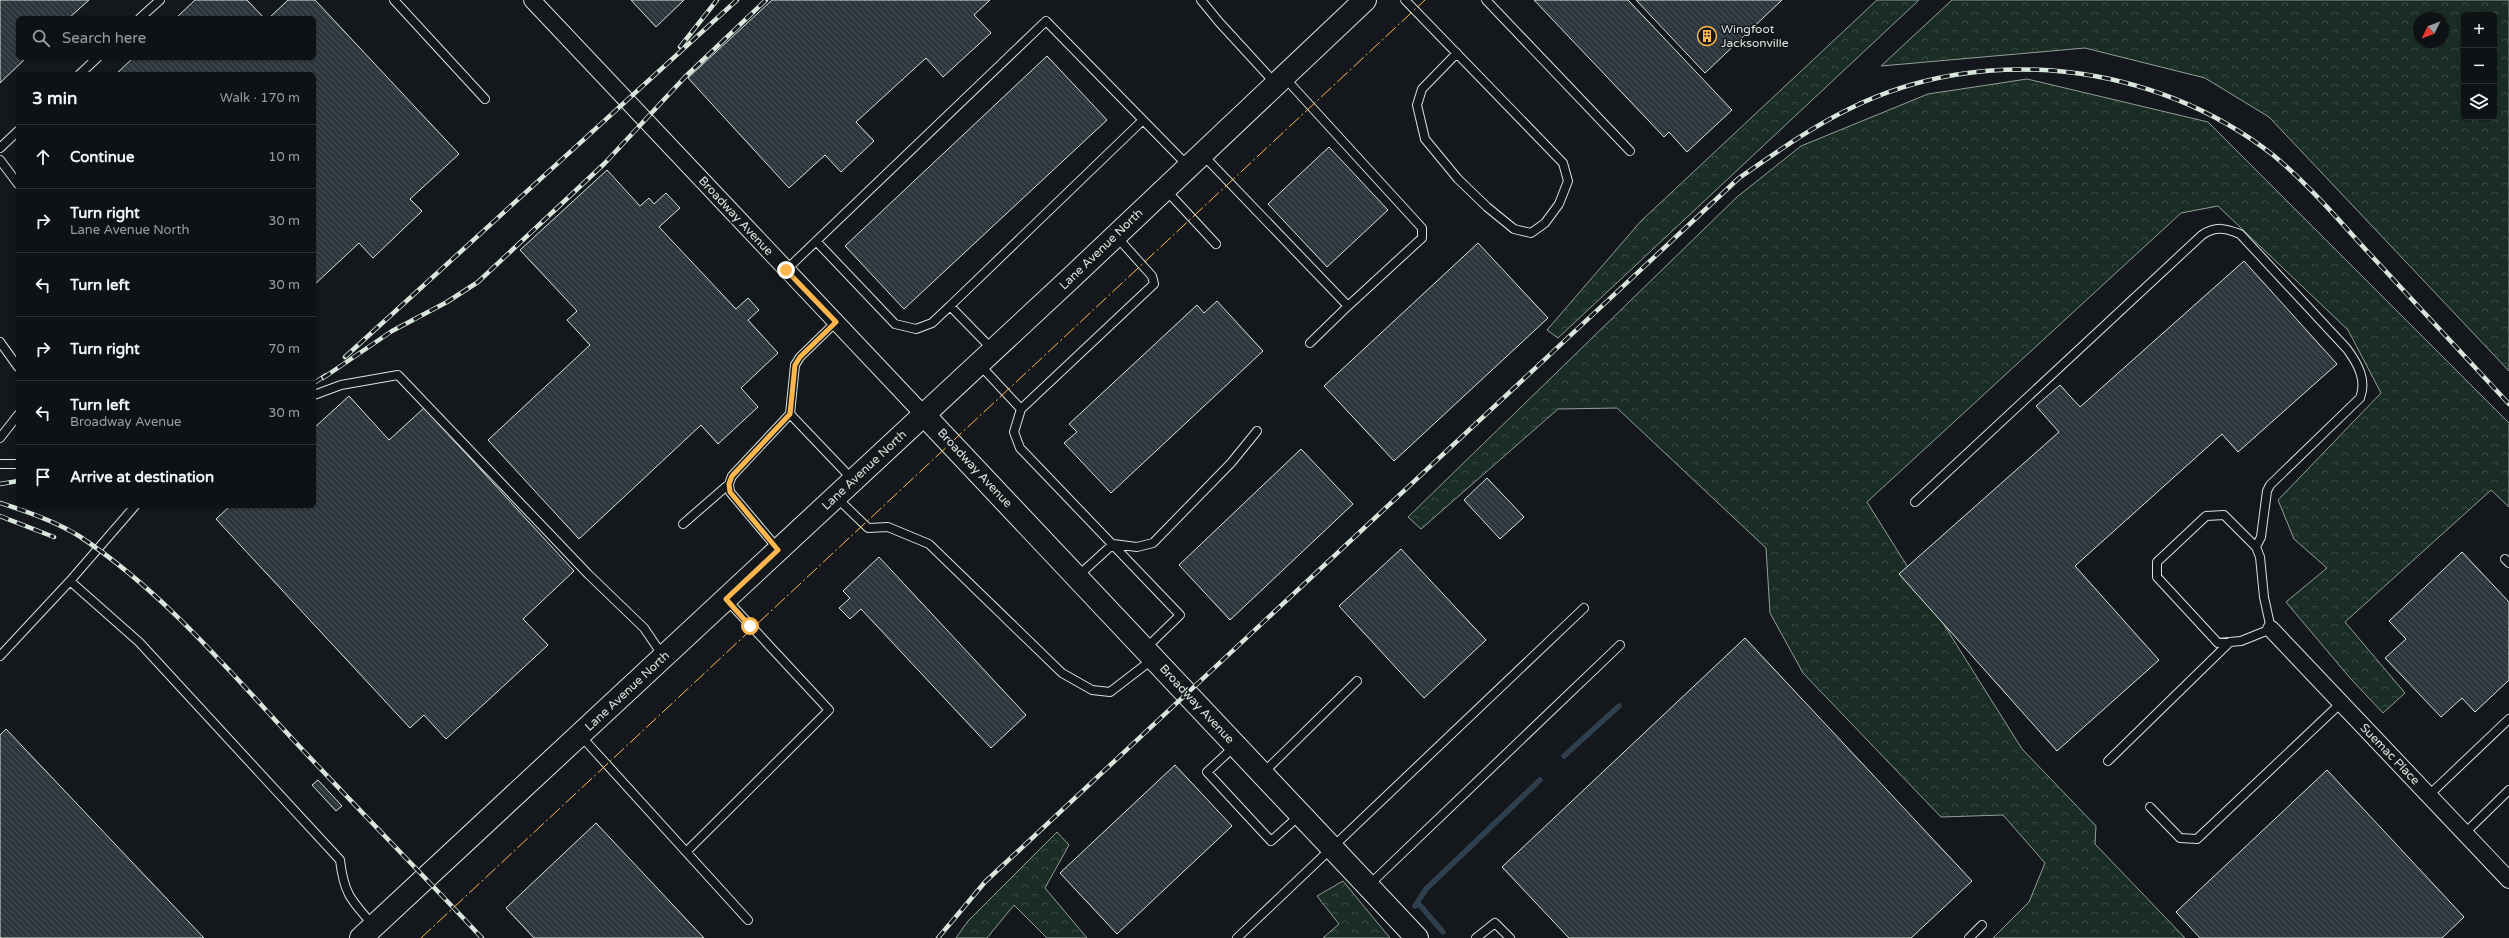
<!DOCTYPE html>
<html lang="en">
<head>
<meta charset="utf-8">
<style>
  body { margin:0; font-family:"Varela Round",sans-serif; background:#1d2022; color:#f1f3f6 }
  .controls { position:absolute; right:12px; top:12px; display:grid; overflow:hidden; border-radius:6px; box-shadow:0 1px 3px #0004 }
  .controls button { width:36px; height:36px; display:grid; place-items:center; padding:0; border:0; border-bottom:1px solid #2f3234; background:#0f1215; color:#f1f3f6; font:20px sans-serif }
  .compass { position:absolute; left:2413px; top:12px; width:36px; height:36px; border-radius:50%; background:#0f1215; box-shadow:0 1px 3px #0004; rotate:227deg }
  .stop { position:absolute; width:12px; height:12px; margin:-9px; border:3px solid #ffb74d; border-radius:50%; background:#fff }
  .stop.end { background:#ffb74d; border-color:#fff; box-shadow:0 1px 4px #0008 }
  .list { margin:0; padding:0; list-style:none }
  h2 { display:flex; justify-content:space-between; align-items:center; height:52px; margin:0; padding:0 16px; font-size:17px }
  h2 small { font-size:13px; font-weight:400; color:#9b9ea0 }
  .list li { display:grid; grid-template-columns:26px 1fr auto; gap:12px; align-items:center; box-sizing:border-box; height:64px; padding:0 16px; border-top:1px solid #2f3234 }
  .list b { display:block; font-size:15px; white-space:nowrap }
  .list p { margin:0; font-size:13px; white-space:nowrap; color:#9b9ea0 }
  .list em { font-size:13px; font-style:normal; color:#9b9ea0 }
  .icon { flex:none; width:22px; height:22px; fill:none; stroke:currentColor; stroke-width:2; stroke-linecap:round; stroke-linejoin:round }
  .map { position:relative; flex:none; width:2509px; height:938px; overflow:hidden }
  .search { position:absolute; background:#0f1215; box-shadow:0 1px 3px #0004; left:16px; top:16px; width:300px; height:44px; display:flex; align-items:center; gap:10px; box-sizing:border-box; padding:0 14px; border-radius:6px; color:#9b9ea0; font-size:15px }
  .panel { position:absolute; background:#0f1215; box-shadow:0 1px 3px #0004; left:16px; top:72px; width:300px; height:436px; border-radius:6px }
  .map>svg:first-child { display:block }
</style>
</head>
<body>
<div class="map">
<svg width="2509" height="938" viewBox="0 0 2509 938">
  <defs>
    <pattern id="forest-crowns" width="20" height="18" patternUnits="userSpaceOnUse"><rect width="20" height="18" fill="#1a2d24"/><path d="M2 6a3 3 0 1 1 6 0M12 15a3 3 0 1 1 6 0" fill="none" stroke="#3b4b43"/></pattern>
    <pattern id="building-back-hatch" width="6" height="6" patternUnits="userSpaceOnUse"><rect width="6" height="6" fill="#2c363c"/><path d="M-1 5l2 2M0 0l6 6M5-1l2 2" fill="none" stroke="#4a5358"/></pattern>
  </defs>
  <rect width="100%" height="100%" fill="#14181c"/>
  <path fill="url(#forest-crowns)" stroke="#939e99" fill-rule="evenodd" d="M1877,0h42l-361,338 -11,-8 94,-109z
    M1952,0h557v371l-240,-254 -64,-39 -120,-30 -204,18zM2464,15h30v102h-30zM2419,18h24v24h-24z
    M2027,79l181,43 301,301v84l-18,-17 -146,132 60,71 -22,20 -33,-35 -64,-76 41,-34 -33,-29 -16,-39 103,-107 -33,-63 -130,-124 -37,7 -314,289 155,247 74,77 -1,18 90,94h-192l36,-36 16,-39 -42,-48 -62,2 -138,-144 -33,-60 -4,-65 -149,-140 -59,1 -137,120 -13,-12 329,-320 64,-51 127,-52z
    M1057,832l12,13 -24,43 42,50h-40l-33,-33 -27,33h-31l12,-17z
    M1343,881l47,57h-67l16,-14 -22,-28z"/>
  <g fill="none" stroke-linecap="round" stroke-linejoin="round">
    <path stroke="#2f3f4d" stroke-width="5.5" d="M1564,756l55,-50
      M1418,903l25,29
      M1415,906l11,-17 114,-109"/>
  </g>
  <path fill="url(#building-back-hatch)" stroke="#d8e6dc" d="M0,0h89l-20,18h-51v40h8l-26,25z
    M195,0h52l17,18h-88z
    M288,0h27l144,154 -49,45 12,12 -49,47 -14,-15 -45,42v-211h-198l17,-16h181v-40h-45z
    M631,0h53l-28,27z
    M772,0h218l-16,15 17,18 -48,44 -17,-19 -70,64 18,19 -33,31 -16,-17 -36,33 -101,-110z
    M1534,0h94l104,110 -45,42 -18,-20 -5,5z
    M1636,0h146l-77,73z
    M1047,56l60,64 -203,189 -59,-63z
    M1329,147l59,63 -61,57 -59,-63z
    M607,170l33,36 9,-8 5,6 12,-11 14,15 -21,19 77,82 12,-11 11,12 -11,10 30,33 -37,35 17,19 -40,37 -17,-19 -122,114 -91,-99 102,-95 -23,-25 10,-9 -57,-61z
    M1478,243l70,75 -154,143 -70,-75z
    M2244,261l93,103 -99,88 -16,-18 -147,132 84,94 -102,91 -158,-177 160,-142 -23,-26 24,-21 20,22z
    M1217,301l46,50 -152,142 -47,-50 13,-11 -8,-8 128,-119 7,8z
    M349,396l40,44 35,-32 150,163 -51,48 25,26 -102,94 -22,-24 -14,13 -194,-209 14,-13h84v-78z
    M1301,449l52,55 -123,116 -51,-55z
    M1487,478l37,39 -24,22 -36,-39z
    M1401,549l85,91 -62,58 -85,-92z
    M2462,552l47,50v78l-34,32 -13,-14 -21,19 -56,-59 21,-19 -17,-18z
    M879,557l147,158 -35,33 -130,-139 -11,10 -11,-11 11,-10 -7,-7z
    M1745,638l227,243 -61,57h-342l-67,-71z
    M6,729l198,209h-204v-203z
    M1175,765l57,61 -115,108 -57,-61z
    M2327,770l137,147 -22,21h-242l-24,-26z
    M318,780l24,26 -6,5 -24,-26z
    M596,823l108,115h-170l-28,-30z"/>
  <g fill="none" stroke-linecap="round" stroke-linejoin="round">
    <g stroke="#d8e6dc" stroke-width="10">
      <path id="lane" d="M394,0l91,99
        M1201,0l18,22 56,61
        M1405,0l158,163 5,18 -9,23 -14,19 -14,10 -17,-4 -27,-22 -29,-28 -33,-40 -8,-34 5,-16 35,-36
        M1486,0l144,151
        M140,18l20,-18
        M80,74l17,-16
        M0,148l18,-17
        M1202,154l146,152 74,-68v-10l-138,-151
        M0,160l18,24
        M1165,189l51,55
        M816,241l79,83 21,5 16,-6 18,-17
        M786,270l260,-249 142,145
        M0,342l18,25
        M1310,343l38,-37
        M993,350l-43,-44 193,-186
        M979,364l42,45 133,-125 -2,-8 -36,-40
        M314,395l27,-10 57,-10 190,199 56,54 19,28
        M1021,409l-7,23 6,16 160,167 -35,34
        M790,414l63,66
        M0,438l18,-23
        M0,464h18
        M837,498l31,30 20,-1 41,17 133,129 30,17 18,2 43,-33
        M1915,502l287,-267c14,-9 23,-7 38,-1l107,115c11,15 20,31 13,49l-90,87 -3,6 -6,46 -5,10
        M2224,515l32,32 4,10 4,40 7,32 -30,12 -23,2 -61,-66v-15l49,-46z
        M683,524l46,-40
        M778,549l-48,-57 -1,-8 3,-8 58,-62 5,-49 5,-8 36,-35
        M2505,559l4,4
        M1078,576l35,-32 24,3 16,-4 78,-80 26,-32
        M70,581l65,-75
        M0,656l70,-75 69,61 201,218c4,34 11,40 33,65
        M580,735l168,185
        M1235,746l-28,26 64,69 29,-26
        M2108,761l122,-119
        M1263,773l94,-92
        M2429,795l80,-76
        M2150,807l30,31 17,1 144,-136
        M2465,833l44,-43
        M687,851l142,-141 -103,-111
        M1369,885l251,-240
        M1237,938l347,-330
        M1476,938l19,-15 15,15
        M1969,938l13,-13"/>
    </g>
    <g stroke="#d8e6dc" stroke-width="18">
      <path id="street" d="M532,0l392,415
        M2271,629l238,251"/>
    </g>
    <g stroke="#d8e6dc" stroke-width="24">
      <path id="secondary" d="M924,415l493,523
        M361,938l710,-660 294,-278"/>
    </g>
    <use href="#lane" stroke="#14181c" stroke-width="8"/>
    <use href="#street" stroke="#14181c" stroke-width="16"/>
    <use href="#secondary" stroke="#14181c" stroke-width="22"/>
    <g stroke="#d8e6dc" stroke-width="4.5">
      <path id="rail" d="M680,47l37,-47
        M345,357l392,-357
        M323,378l69,-47 55,-29 31,-20 126,-118 81,-87 81,-77
        M314,383l12,-8
        M0,484l18,-3
        M0,503c26,8 55,18 79,33 85,56 152,137 221,211 60,64 122,127 182,191
        M0,516l54,21
        M938,938l47,-56 754,-704c35,-24 71,-50 110,-69 135,-67 305,-47 424,46 34,28 64,63 94,96 47,51 95,102 142,153"/>
    </g>
    <use href="#rail" stroke="#14181c" stroke-width="3" stroke-dasharray="9" stroke-linecap="butt"/>
    <path stroke="#ffb74d" stroke-width="1" stroke-dasharray="14 3 2 3" stroke-linecap="butt" d="M421,938l1004,-938"/>
  </g>
  <g fill="none" stroke-linecap="round" stroke-linejoin="round">
    <path stroke="#ffb74d" stroke-width="5" d="M750,626l-24,-27 52,-49 -48,-58 -1,-8 3,-8 58,-62 5,-49 5,-8 36,-35 -50,-52"/>
  </g>
  <defs>
    <g id="building-ring" transform="scale(1)"><circle r="9.5" fill="#14181c" stroke="#ffb74d" stroke-width="1.5"/><path d="M-4-6H4V6H1V3H-1V6H-4ZM-2.5-4.3h1.7v1.8h-1.7ZM.8-4.3h1.7v1.8H.8ZM-2.5-1h1.7V.8h-1.7ZM.8-1h1.7V.8H.8Z" fill="#ffb74d"/></g>
  </defs>
  <g fill-rule="evenodd">
    <use href="#building-ring" x="1707" y="36"/>
  </g>
  <g text-anchor="middle" stroke-width="3" stroke-linejoin="round" paint-order="stroke">
    <g font-size="12" fill="#d8e6dc" stroke="#14181c" text-anchor="start">
      <text x="1721" y="33">Wingfoot<tspan x="1721" dy="14">Jacksonville</tspan></text>
    </g>
    <g font-size="12" fill="#d8e6dc" stroke="#14181c">
      <text transform="translate(736 216) rotate(47)" y="4">Broadway Avenue</text>
      <text transform="translate(1101 249) rotate(-44)" y="4">Lane Avenue North</text>
      <text transform="translate(975 468) rotate(47)" y="4">Broadway Avenue</text>
      <text transform="translate(864 470) rotate(-43)" y="4">Lane Avenue North</text>
      <text transform="translate(627 691) rotate(-43)" y="4">Lane Avenue North</text>
      <text transform="translate(1197 704) rotate(47)" y="4">Broadway Avenue</text>
      <text transform="translate(2390 754) rotate(46)" y="4">Suemac Place</text>
    </g>
  </g>
</svg>
<div class="controls">
<button>+</button>
<button>−</button>
<button><svg class="icon" aria-label="layers" viewBox="0 0 24 24"><path d="M12 4l9 5-9 5-9-5zM3 14l9 5 9-5"/></svg></button>
</div>
<svg class="compass" viewBox="-18 -18 36 36"><path d="M0-13l5 13h-10z" fill="#e53935"/><path d="M0 13l5-13h-10z" fill="#9b9ea0"/></svg>
<div class="stop" style="left:750px;top:626px"></div>
<div class="stop end" style="left:786px;top:270px"></div>
<div class="search"><svg class="icon" aria-label="search" viewBox="0 0 24 24"><circle cx="10" cy="10" r="6"/><path d="M15 15l6 6"/></svg>Search here</div>
<section class="panel">
<h2>3 min<small>Walk · 170 m</small></h2>
<ul class="list">
<li><svg class="icon" aria-label="ahead" viewBox="0 0 24 24"><path d="M12 20V5M6 11l6-6 6 6"/></svg><div><b>Continue</b></div><em>10 m</em></li>
<li><svg class="icon" aria-label="right" viewBox="0 0 24 24"><path d="M7 20v-9h11M14 6l5 5-5 5"/></svg><div><b>Turn right</b><p>Lane Avenue North</p></div><em>30 m</em></li>
<li><svg class="icon" aria-label="left" viewBox="0 0 24 24"><path d="M17 20v-9H6M10 6l-5 5 5 5"/></svg><div><b>Turn left</b></div><em>30 m</em></li>
<li><svg class="icon" aria-label="right" viewBox="0 0 24 24"><path d="M7 20v-9h11M14 6l5 5-5 5"/></svg><div><b>Turn right</b></div><em>70 m</em></li>
<li><svg class="icon" aria-label="left" viewBox="0 0 24 24"><path d="M17 20v-9H6M10 6l-5 5 5 5"/></svg><div><b>Turn left</b><p>Broadway Avenue</p></div><em>30 m</em></li>
<li><svg class="icon" aria-label="arrive" viewBox="0 0 24 24"><path d="M6 21V4h12l-3 4 3 4H6"/></svg><div><b>Arrive at destination</b></div></li>
</ul>
</section>
</div>
</body>
</html>
